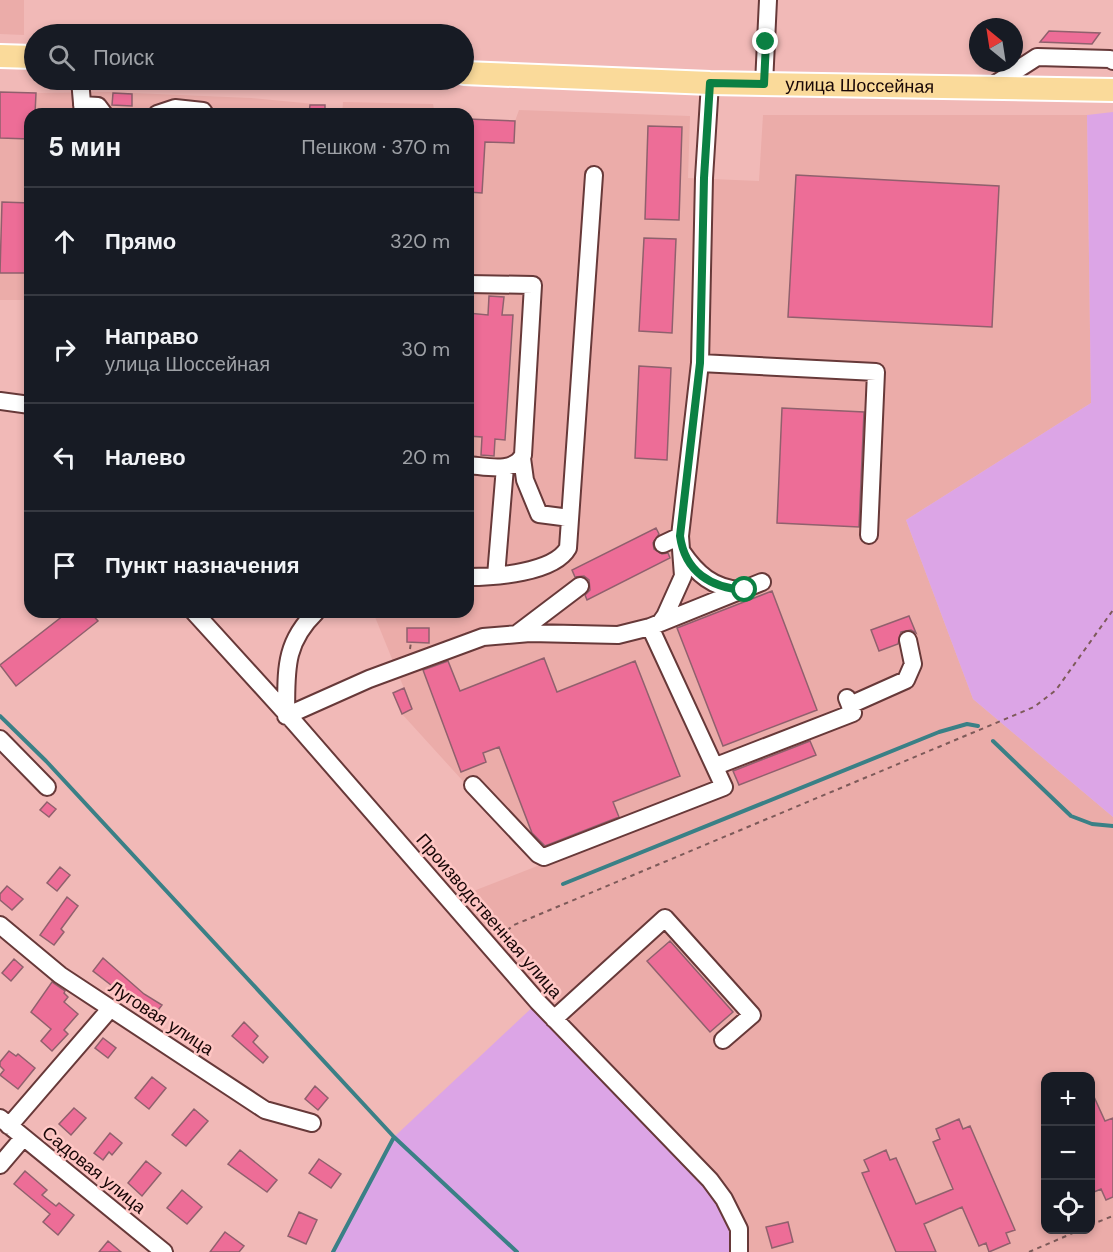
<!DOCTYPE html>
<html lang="ru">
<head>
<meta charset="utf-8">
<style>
  body { margin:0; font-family:"DM Sans",sans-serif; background:#20242c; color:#f1f3f6 }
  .controls { position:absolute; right:18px; bottom:18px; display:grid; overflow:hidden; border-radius:12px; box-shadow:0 3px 9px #0003 }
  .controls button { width:54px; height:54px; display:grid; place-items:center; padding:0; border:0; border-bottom:2px solid #363941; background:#171b24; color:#f1f3f6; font:30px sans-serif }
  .compass { position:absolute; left:969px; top:18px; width:54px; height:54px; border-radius:50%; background:#171b24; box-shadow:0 3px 9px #0003; rotate:330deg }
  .stop { position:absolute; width:18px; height:18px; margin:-14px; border:4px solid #0b8043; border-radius:50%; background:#fff }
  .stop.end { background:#0b8043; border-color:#fff; box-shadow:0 2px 6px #0008 }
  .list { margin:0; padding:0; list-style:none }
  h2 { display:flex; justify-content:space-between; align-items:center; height:78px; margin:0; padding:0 24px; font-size:26px }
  h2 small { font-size:20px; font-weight:400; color:#9ea1a6 }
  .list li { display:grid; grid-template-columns:39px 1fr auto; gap:18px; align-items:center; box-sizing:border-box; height:108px; padding:0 24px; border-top:2px solid #363941 }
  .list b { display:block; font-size:22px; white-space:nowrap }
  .list p { margin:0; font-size:20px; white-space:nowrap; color:#9ea1a6 }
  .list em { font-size:20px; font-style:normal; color:#9ea1a6 }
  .icon { flex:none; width:33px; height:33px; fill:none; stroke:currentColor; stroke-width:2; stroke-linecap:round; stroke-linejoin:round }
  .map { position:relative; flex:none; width:1113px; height:1252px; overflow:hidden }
  .search { position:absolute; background:#171b24; box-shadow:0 3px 9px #0003; left:24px; top:24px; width:450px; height:66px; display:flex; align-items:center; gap:15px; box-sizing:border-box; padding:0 21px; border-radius:33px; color:#9ea1a6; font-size:22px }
  .panel { position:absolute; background:#171b24; box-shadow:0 3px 9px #0003; left:24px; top:108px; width:450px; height:510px; border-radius:18px }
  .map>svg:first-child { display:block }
</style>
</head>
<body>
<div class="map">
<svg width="1113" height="1252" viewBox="0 0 1113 1252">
  <rect width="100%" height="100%" fill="#f1b9b7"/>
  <path fill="#ebaca9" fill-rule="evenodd" d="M0,0h24v35l-24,-1z
    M109,92l142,6 74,7v9h-290l1,-21z
    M343,102l90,2 2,10h-93z
    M519,110l171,6 -2,62 71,3 4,-66h324l4,288 -185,117 67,179 140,118v435h-374l-291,-351 97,-38 -4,-1 -79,-82 -60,-66 10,-6 -39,-96h95v-493l47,2zM1046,1076h44v154h-44z
    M0,138l30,1v161h-30z"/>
  <path fill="#dca5e6" d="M1113,112v705l-140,-118 -67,-179 185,-117 -4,-288z
    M538,1002l178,185 23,65h-406l61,-115z"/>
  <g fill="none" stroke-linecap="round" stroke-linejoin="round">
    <path stroke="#3a8086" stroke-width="4" d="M0,716l46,45 348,376
      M993,741l78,75 21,8 21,2
      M563,884l376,-152 28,-8 11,2
      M333,1252l61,-115 123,115"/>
  </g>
  <path fill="#ed6d97" stroke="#90606d" stroke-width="1.5" d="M1049,31l51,2 -8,11 -52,-2z
    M0,92l36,1 -1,21h-5v25l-30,-1z
    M113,93l19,1v12l-20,-1z
    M310,105h15v9h-16z
    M468,119l47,2 -1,22 -29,-1 -3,51 -14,-1z
    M648,126l34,1 -3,93 -34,-1z
    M796,175l203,11 -7,141 -204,-10z
    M2,202l28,1v70h-30z
    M644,238l32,1 -4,94 -33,-2z
    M489,296l15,1 -2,18h11l-8,125 -10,-1 -1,17 -13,-1 1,-18 -14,-1v-123l20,2z
    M639,366l32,2 -4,92 -32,-2z
    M782,408l82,4 -5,115 -82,-4z
    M656,528l3,6 -6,9 1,6 8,5 6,-1 2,5 -83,42 -2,-5 5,-5 -1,-10 -5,-4 -9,1 -3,-7z
    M772,591l45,119 -94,36 -46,-118z
    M68,612h22l8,9 -82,65 -16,-21z
    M909,616l7,17 -5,-3 -10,2 -3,12 -19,7 -8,-21z
    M407,628h22v15l-22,-1z
    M544,658l13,34 78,-31 45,115 -67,26 6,15 -74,29 -13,-13 -33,-86 -16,6 3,9 -25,10 -38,-102 25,-9 12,30z
    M404,688l8,21 -10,5 -9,-21z
    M810,741l6,14 -77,30 -6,-14z
    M47,802l9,7 -7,8 -9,-7z
    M60,867l10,8 -13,16 -10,-8z
    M7,886l16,13 -11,11 -12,-10v-6z
    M67,897l11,9 -17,23 3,3 -10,13 -14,-10z
    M670,941l63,71 -23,20 -63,-71z
    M103,958l41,36 18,11 -9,12 -26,-19 -2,2 -7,-6 2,-2 -27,-21z
    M14,959l9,8 -12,14 -9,-8z
    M52,982l13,9 -1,2 4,4 -4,5 14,12 -14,16 4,4 -16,17 -11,-10 10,-12 -20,-17z
    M244,1022l14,14 -5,6 15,15 -5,6 -31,-27z
    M103,1038l13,10 -8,10 -13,-10z
    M9,1051l7,5 2,-2 17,14 -17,21 -18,-14 4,-5 -4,-4v-4z
    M152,1077l14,11 -17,21 -14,-11z
    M315,1086l13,12 -10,12 -13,-11z
    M1090,1088l15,33 8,-3v79l-7,3 -5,-11 -7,3 -4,-9z
    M74,1108l12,10 -15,17 -12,-11z
    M194,1109l14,12 -22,25 -14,-11z
    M959,1119l4,10 7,-3 45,104 -9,3 4,10 -21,9 -3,-9 -7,3 -17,-39 -38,17 12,28h-40l-34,-79 7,-2 -5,-11 22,-10 4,10 6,-2 20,46 37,-15 -20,-47 7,-3 -4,-10z
    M110,1133l12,10 -10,12 -3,-3 -6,8 -9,-7z
    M240,1150l37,30 -10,12 -39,-28z
    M319,1159l22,15 -10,14 -22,-15z
    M146,1161l15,12 -19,23 -14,-13z
    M25,1171l22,19 -5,5 14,11 3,-3 15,12 -16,20 -15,-13 7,-8 -36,-30z
    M182,1190l20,17 -15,17 -20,-16z
    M299,1212l18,8 -11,24 -18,-8z
    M788,1222l5,20 -21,6 -6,-21z
    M225,1232l19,14 -5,6h-29z
    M108,1241l13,11h-22z"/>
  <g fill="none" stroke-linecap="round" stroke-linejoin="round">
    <g stroke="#673939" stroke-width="20">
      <path id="minor" d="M80,80l3,34
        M764,84l4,-84
        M989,88l48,-31 73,2 3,2
        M82,105l16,1 6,8
        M157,114l18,-6 28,3 2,3
        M468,284l65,1 -10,170c-9,19 -38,11 -55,10
        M700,363l176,9 -7,163
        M0,401l30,4
        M522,458l3,22 14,34 31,4
        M663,544l17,-8
        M682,552c15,22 31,36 58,38
        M496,576l9,-109
        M468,577c26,0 86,-4 100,-29l26,-373
        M194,612l101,111 243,279 172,178 14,19 15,30v23
        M316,612c-34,33 -29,62 -30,104l83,-37 114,-42 47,-4 88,2 32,-8 10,-4 5,-7 18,-40 -3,-40 20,-173 4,-185 6,-95
        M660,623l102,-41
        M518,633l62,-47
        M850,705l56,-25 7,-16 -5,-24
        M0,739l47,48
        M716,766l137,-53 -6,-15
        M473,785l65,69 6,3 180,-70 -74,-160
        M0,925l60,50 205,135 47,13
        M554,1019l111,-101 87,97 -29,25
        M0,1118l164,134
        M9,1126l101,-117
        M0,1165l23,-27"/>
    </g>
    <g stroke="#fff" stroke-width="26">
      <g id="major">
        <path d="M0,56l34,1"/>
        <path id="s1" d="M464,73l246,10 403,7"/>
      </g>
    </g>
    <path stroke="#7d5a59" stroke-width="2" stroke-dasharray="4.5 4.5" stroke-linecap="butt" d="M410,649l1,-7
      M500,936l14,-11 520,-218 22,-17 57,-80
      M1090,1225l23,-9
      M1029,1252l51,-22"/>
    <use href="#minor" stroke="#fff" stroke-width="16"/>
    <use href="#major" stroke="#fada9a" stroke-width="22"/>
  </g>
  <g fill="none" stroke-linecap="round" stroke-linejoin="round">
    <path stroke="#0b8043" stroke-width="8" d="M745,590c-34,-2 -60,-18 -65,-54l20,-173 4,-185 6,-95 54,1 2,-42"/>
  </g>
  <g text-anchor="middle" stroke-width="5" stroke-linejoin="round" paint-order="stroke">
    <g font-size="18" fill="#180707" stroke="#ffc6c4">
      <text dy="6" stroke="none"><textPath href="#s1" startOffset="396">улица Шоссейная</textPath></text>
      <text transform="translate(489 916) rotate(49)" y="6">Производственная улица</text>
      <text transform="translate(161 1018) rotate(33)" y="6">Луговая улица</text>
      <text transform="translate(94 1170) rotate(39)" y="6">Садовая улица</text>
    </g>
  </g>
</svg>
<div class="controls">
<button>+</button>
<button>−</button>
<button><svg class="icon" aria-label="locate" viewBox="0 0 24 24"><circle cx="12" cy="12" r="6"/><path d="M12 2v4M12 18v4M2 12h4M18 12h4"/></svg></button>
</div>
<svg class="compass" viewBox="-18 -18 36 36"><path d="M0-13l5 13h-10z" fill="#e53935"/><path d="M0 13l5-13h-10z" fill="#9ea1a6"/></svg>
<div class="stop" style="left:745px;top:590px"></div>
<div class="stop end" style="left:766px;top:42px"></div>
<div class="search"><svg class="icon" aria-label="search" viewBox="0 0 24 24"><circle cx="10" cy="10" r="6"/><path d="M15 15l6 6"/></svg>Поиск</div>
<section class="panel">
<h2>5 мин<small>Пешком · 370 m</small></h2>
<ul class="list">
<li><svg class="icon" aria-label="ahead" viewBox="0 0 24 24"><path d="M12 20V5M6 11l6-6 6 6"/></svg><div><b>Прямо</b></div><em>320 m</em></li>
<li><svg class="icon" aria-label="right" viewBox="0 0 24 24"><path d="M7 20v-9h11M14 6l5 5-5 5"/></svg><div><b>Направо</b><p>улица Шоссейная</p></div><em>30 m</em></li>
<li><svg class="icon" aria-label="left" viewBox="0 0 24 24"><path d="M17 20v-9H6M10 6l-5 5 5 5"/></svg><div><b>Налево</b></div><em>20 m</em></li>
<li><svg class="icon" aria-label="arrive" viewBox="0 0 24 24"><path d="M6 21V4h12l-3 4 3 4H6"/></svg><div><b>Пункт назначения</b></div></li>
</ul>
</section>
</div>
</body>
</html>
